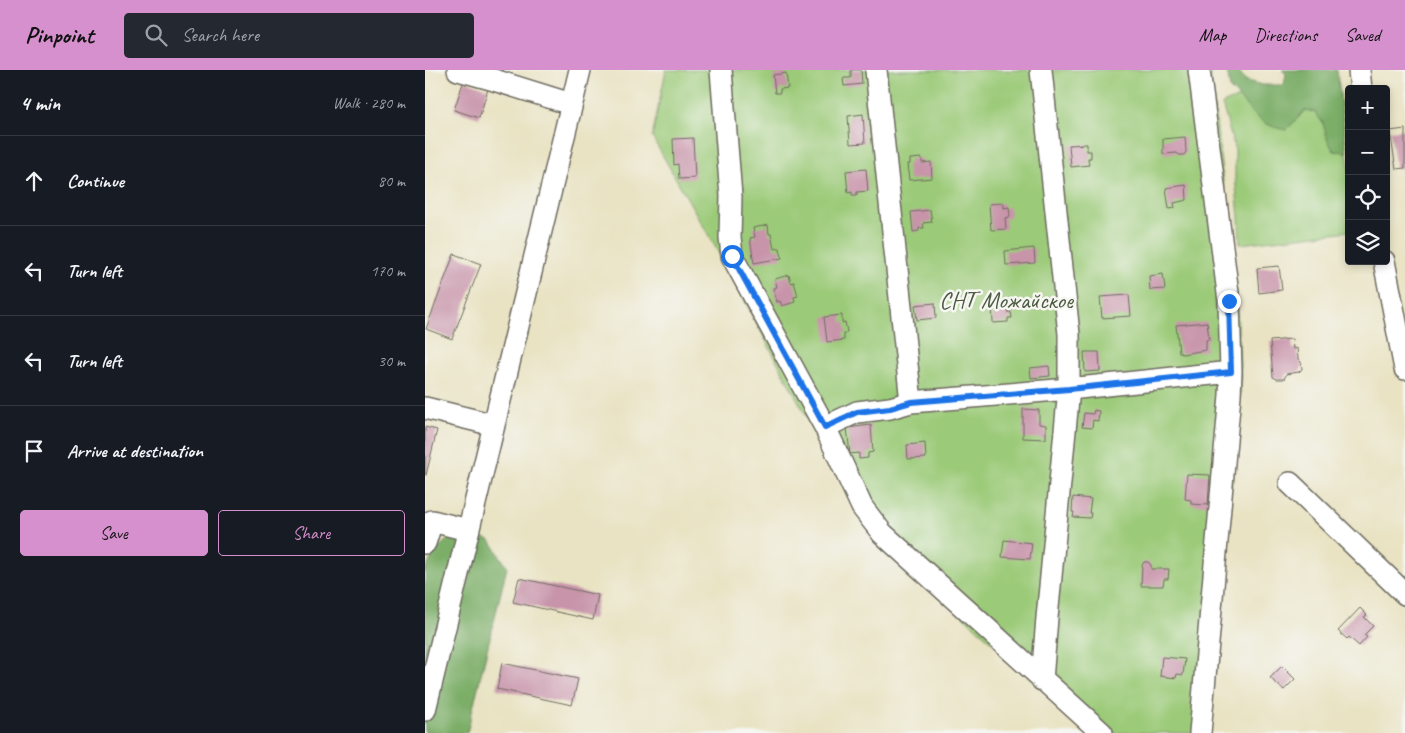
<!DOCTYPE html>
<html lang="en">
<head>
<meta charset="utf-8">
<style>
  body { margin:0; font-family:Caveat,sans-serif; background:#242831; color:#f1f3f6 }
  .controls { position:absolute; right:15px; top:15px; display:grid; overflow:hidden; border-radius:5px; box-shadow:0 2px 8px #0003 }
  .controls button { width:45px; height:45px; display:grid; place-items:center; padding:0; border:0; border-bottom:1px solid #363941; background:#171b24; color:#f1f3f6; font:25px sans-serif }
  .stop { position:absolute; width:15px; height:15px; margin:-11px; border:4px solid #1a73e8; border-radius:50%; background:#fff }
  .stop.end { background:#1a73e8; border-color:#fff; box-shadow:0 1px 5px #0008 }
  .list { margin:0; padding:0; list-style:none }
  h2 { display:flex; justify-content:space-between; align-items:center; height:65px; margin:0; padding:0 20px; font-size:21px }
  h2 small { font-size:16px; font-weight:400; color:#9ea1a6 }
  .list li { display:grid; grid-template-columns:32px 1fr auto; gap:15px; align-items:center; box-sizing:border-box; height:90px; padding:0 20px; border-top:1px solid #363941 }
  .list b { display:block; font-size:19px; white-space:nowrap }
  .list em { font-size:16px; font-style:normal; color:#9ea1a6 }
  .actions { display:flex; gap:10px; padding:15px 20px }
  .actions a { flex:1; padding:11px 0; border:1px solid #d690ce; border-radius:5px; text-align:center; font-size:18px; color:#d690ce }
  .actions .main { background:#d690ce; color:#111 }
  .icon { flex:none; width:28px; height:28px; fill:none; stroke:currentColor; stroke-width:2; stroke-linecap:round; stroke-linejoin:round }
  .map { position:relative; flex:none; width:980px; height:663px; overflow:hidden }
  header { display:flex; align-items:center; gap:30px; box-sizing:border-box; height:70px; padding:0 25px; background:#d690ce; color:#111 }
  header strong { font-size:24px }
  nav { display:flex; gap:28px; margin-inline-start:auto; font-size:18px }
  .search { width:350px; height:45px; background:#242831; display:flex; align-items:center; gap:12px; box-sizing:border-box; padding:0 18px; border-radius:5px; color:#9ea1a6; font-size:19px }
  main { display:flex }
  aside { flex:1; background:#171b24 }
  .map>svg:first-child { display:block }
</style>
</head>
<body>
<header>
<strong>Pinpoint</strong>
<div class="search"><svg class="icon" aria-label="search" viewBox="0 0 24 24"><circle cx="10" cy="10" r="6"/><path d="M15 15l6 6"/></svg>Search here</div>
<nav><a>Map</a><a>Directions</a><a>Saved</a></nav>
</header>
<main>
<aside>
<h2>4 min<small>Walk · 280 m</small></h2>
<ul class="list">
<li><svg class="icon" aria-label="ahead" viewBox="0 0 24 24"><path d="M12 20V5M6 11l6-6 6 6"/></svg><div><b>Continue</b></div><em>80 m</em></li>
<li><svg class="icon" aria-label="left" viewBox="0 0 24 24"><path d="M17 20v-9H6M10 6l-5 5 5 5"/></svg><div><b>Turn left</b></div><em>170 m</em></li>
<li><svg class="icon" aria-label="left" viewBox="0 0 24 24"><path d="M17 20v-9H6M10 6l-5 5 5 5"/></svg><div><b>Turn left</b></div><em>30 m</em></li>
<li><svg class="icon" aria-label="arrive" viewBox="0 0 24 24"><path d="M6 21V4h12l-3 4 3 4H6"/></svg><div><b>Arrive at destination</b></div></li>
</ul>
<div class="actions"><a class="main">Save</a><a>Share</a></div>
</aside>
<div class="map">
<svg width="980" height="663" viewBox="0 0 980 663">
  <rect width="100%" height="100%" fill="#f6f6f2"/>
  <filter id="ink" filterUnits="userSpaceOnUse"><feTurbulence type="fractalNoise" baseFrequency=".02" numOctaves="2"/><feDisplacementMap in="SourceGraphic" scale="10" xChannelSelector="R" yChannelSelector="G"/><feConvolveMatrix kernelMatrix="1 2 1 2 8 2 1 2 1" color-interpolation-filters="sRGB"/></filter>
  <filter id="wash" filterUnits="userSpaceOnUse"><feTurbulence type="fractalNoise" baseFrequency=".0096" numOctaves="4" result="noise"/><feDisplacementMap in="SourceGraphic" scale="20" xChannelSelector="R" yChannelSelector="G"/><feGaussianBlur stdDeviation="1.12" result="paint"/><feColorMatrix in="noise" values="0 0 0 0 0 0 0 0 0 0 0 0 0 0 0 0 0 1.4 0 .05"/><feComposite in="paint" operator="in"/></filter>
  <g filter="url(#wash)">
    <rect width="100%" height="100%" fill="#e9e3c3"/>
    <path fill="#9bca78" stroke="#637a52" d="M241,0h544l26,222 5,93 -34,348h-114l-220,-198 -65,-116 -87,-162 -69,-120z
      M815,27l10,13 36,20 20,-20 9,2 8,11 5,18 6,10 13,1 2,13v66l-109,13 -1,-27 -4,-41v-26l-13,-46z"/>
    <path fill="#7cae68" stroke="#546c4a" d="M802,0h11l7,10 17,5h22l2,-11 -4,-4h55l10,82 -13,-1 -6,-10 -5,-18 -8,-11 -10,-2 -19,20c-6,-1 -13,-3 -19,-6 -14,-7 -24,-24 -37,-35z
      M33,460l32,10 17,27 -40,166h-42v-163l11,-20z"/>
    <g id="blocks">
      <path fill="#c894aa" d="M426,0h10l1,14 -18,2 -1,-8h8z
        M361,3l2,15 -8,1v4h-5l-2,-18z
        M39,10l24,9 -9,29 -25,-8z
        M438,44l2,29 -15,1 -2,-28z
        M980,59v39l-9,1 -6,-38z
        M760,67l1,15 -2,3h-5l-2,-2 -14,1v-15z
        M268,68l2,40 -16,1 -1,-15 -4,1 -1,-26z
        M662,74v7h4v7h-3l1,7 -18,2 -2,-22z
        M497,88v5l9,-1 1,16 -23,2 -2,-16h3v-5z
        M441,99l2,22 -11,1v3h-5v-3l-4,1 -2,-22z
        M761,115l1,15 -13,3 1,5 -6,1 -3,-21z
        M579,133v5l5,-1 1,10 -5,1 1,11 -15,1 -2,-26z
        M505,140l2,12 -9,1 1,5h-5v3l-6,1 -2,-20z
        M343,155l1,9h2l3,15 6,-1 2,10 -28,5 -4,-25 5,-1 -2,-9z
        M609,178l1,15 -29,2 -1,-14z
        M29,184l27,10 -29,75 -26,-10z
        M854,196l3,24 -23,3 -2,-25z
        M738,204l2,15 -15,1 -1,-14z
        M364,205l2,8 3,-1 4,14 -4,1 1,5 -13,4 -2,-5 -3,1 -4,-14 4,-1 -2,-8z
        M704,225l2,21 -29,2 -2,-21z
        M582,232l1,10h3l1,6h-4v4l-15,1 -1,-20z
        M510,233l1,15 -19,2 -2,-15z
        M417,245v8l3,-1 2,10 -3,1v7l-17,2 -3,-25z
        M782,252l2,17 -3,1v10l-24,4 -3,-2 -3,-27z
        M867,269l1,10 4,-1 1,11 3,3 1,7 -3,3 -13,2v1l-2,4h-7l-4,-2 -3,-36z
        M659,282h15l1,19 -15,1z
        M624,296l1,10 -19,2 -1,-10z
        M598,339l16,1v14l7,1v14l-23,-1z
        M669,340l5,1 -1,10 -5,-1 -1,8 -10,-1 2,-14 9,1z
        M446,355l2,27 -5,1v5l-9,1v-6l-9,1 -3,-26z
        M0,357l12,3 -11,45h-1z
        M500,373l1,15 -18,1 -1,-14z
        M762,404l23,1 -2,30 -17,-1v-4l-6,-1z
        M648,427l18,2 -2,14h2l-1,5 -17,-1 1,-5h-2z
        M579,470l28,3 -2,16 -28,-2z
        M719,492h4l3,3v4h18l-1,10h-4l-1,7h-22l1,-21z
        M94,508l79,17 -5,25 -80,-18z
        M935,538l7,7 -3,2 9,9 -9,9 3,2 -8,9 -10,-9 -2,2 -9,-8z
        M737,587l23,2 -2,16 -6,-1 -1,4 -16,-2z
        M77,593l76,16 -6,26 -75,-16z
        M857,596l13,13 -11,11 -14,-12z"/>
    </g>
  </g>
  <g filter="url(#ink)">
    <use href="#blocks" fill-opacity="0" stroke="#6e6b60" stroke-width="1"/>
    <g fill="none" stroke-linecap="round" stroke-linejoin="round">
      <g stroke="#6e6b60" stroke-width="24">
        <path id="minor" d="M33,0l36,10 77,24
          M296,0l10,126 -1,41 2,19 93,171 37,80 20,26 220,200
          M451,0l35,332
          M616,0l28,264v55l-22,229 -5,62
          M774,0l30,231 2,71 -1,23 -30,338
          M934,0l2,19
          M959,191l21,108
          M0,338l69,17
          M400,357l32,-15 33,-4 21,-6 158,-13 162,-17
          M865,413l115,111
          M0,473l7,-22 36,9
          M0,640l155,-640"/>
      </g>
      <use href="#minor" stroke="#fff" stroke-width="21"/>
    </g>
  </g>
  <g fill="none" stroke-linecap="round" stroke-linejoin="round" filter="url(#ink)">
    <path stroke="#1a73e8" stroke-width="6" d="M307,186l93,171 32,-15 33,-4 21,-6 158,-13 162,-17 -2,-71"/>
  </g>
  <g text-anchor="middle" stroke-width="5" stroke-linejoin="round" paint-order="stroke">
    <g font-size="24" fill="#4d5b42" stroke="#f6f6f2">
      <text x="581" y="238">СНТ Можайское</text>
    </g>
  </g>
</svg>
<div class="controls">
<button>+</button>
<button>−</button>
<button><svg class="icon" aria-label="locate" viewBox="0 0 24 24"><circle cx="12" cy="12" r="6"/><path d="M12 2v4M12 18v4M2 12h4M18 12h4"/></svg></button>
<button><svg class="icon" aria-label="layers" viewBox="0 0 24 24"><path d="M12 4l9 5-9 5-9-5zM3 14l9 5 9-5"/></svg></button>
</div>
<div class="stop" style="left:307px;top:186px"></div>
<div class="stop end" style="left:804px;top:231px"></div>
</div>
</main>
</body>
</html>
